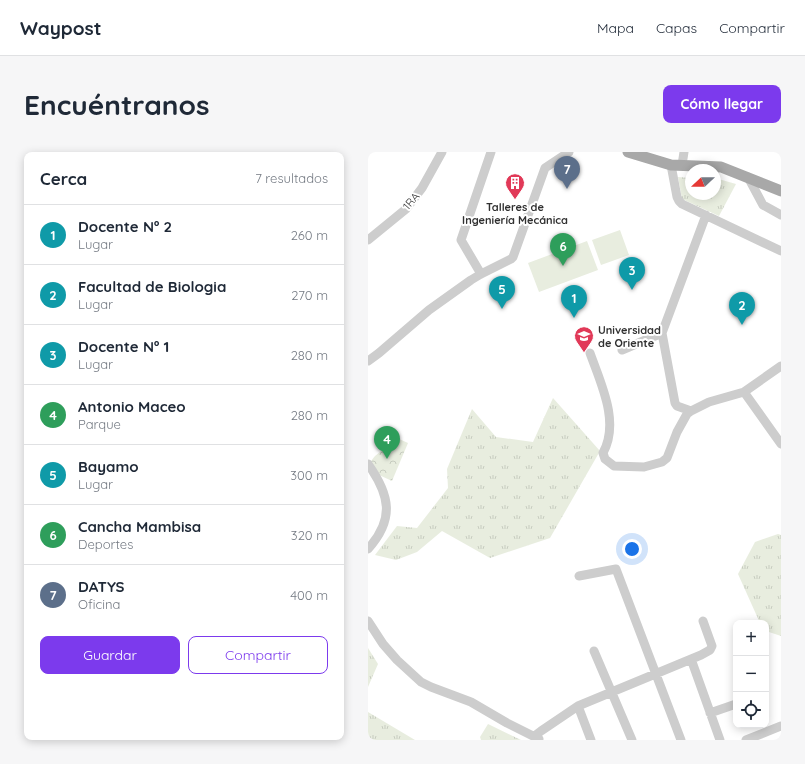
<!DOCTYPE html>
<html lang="es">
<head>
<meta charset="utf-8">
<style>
  body { margin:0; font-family:Quicksand,sans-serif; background:#f6f6f7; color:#1f2937 }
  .controls { position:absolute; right:12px; bottom:12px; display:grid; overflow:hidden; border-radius:8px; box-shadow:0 2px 10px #0003 }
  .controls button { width:36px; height:36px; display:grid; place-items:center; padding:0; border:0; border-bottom:1px solid #e0e1e3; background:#fff; color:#1f2937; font:20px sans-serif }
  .compass { position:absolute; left:317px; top:12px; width:36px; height:36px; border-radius:50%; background:#fff; box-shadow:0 2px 10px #0003; rotate:248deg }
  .you { position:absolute; left:264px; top:397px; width:14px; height:14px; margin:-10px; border:3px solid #fff; border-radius:50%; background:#1a73e8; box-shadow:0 0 0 6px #1a73e833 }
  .badge { display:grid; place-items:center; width:26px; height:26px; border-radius:50%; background:#7c3aed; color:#fff; font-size:13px; font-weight:700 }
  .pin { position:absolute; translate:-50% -33px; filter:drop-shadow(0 1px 2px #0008) }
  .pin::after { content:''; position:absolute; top:21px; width:14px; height:12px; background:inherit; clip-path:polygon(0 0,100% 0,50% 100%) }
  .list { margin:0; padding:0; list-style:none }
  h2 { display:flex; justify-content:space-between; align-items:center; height:52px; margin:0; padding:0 16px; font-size:17px }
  h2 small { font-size:13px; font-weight:400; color:#747a83 }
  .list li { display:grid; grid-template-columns:26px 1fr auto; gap:12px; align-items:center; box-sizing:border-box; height:60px; padding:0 16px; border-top:1px solid #e0e1e3 }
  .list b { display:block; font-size:15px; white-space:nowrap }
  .list p { margin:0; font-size:13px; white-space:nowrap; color:#747a83 }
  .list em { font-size:13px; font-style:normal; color:#747a83 }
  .actions { display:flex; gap:8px; padding:12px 16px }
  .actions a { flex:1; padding:9px 0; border:1px solid #7c3aed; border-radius:8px; text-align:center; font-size:14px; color:#7c3aed }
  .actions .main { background:#7c3aed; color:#fff }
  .icon { flex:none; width:22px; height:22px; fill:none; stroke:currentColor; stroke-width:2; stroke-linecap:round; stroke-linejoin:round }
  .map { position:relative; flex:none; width:413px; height:588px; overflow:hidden; border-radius:8px }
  header { display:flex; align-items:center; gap:24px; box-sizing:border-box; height:56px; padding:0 20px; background:#fff; border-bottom:1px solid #e0e1e3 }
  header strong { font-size:19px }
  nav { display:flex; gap:22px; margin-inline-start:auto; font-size:14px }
  .intro { display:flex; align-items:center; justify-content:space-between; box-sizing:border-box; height:96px; padding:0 24px }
  h1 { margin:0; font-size:28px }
  .button { padding:10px 18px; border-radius:8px; background:#7c3aed; color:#fff; font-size:14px; font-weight:700 }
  main { display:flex; gap:24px; padding:0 24px }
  aside { flex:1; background:#fff; border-radius:8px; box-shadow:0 2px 10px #0003 }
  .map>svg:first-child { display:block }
</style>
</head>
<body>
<header>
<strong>Waypost</strong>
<nav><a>Mapa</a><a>Capas</a><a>Compartir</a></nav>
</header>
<div class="intro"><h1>Encuéntranos</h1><a class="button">Cómo llegar</a></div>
<main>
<aside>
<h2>Cerca<small>7 resultados</small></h2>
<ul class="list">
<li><span class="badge" style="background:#0f9aa8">1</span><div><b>Docente Nº 2</b><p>Lugar</p></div><em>260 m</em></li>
<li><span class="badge" style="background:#0f9aa8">2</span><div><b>Facultad de Biologia</b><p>Lugar</p></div><em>270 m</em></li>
<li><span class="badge" style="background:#0f9aa8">3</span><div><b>Docente Nº 1</b><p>Lugar</p></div><em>280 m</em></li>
<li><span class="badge" style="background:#2e9e5b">4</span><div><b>Antonio Maceo</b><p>Parque</p></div><em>280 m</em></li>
<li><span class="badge" style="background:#0f9aa8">5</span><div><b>Bayamo</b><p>Lugar</p></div><em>300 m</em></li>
<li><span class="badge" style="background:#2e9e5b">6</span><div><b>Cancha Mambisa</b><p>Deportes</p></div><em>320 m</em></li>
<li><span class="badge" style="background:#5c6f8a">7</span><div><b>DATYS</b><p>Oficina</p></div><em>400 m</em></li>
</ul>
<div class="actions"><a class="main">Guardar</a><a>Compartir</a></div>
</aside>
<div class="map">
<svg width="413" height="588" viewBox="0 0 413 588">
  <defs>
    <pattern id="grass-tufts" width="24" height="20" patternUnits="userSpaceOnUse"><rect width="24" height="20" fill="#e8eddf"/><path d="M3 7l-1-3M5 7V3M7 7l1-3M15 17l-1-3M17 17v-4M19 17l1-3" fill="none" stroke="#c7ccc0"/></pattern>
    <pattern id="forest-crowns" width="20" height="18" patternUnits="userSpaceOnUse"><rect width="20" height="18" fill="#e8eddf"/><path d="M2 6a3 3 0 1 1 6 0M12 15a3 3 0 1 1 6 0" fill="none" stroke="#c7ccc0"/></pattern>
  </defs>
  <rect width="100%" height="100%" fill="#fff"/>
  <path fill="url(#grass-tufts)" d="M310,25l13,1v16h24v-16l21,6 -17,32 -37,-17z
    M185,246l47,53 -50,87 -60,20 -48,-27 -25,21 -21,8 -21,-5 22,-29 20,2 31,-40 -1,-19 25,-60 24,28 37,5z
    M410,382l3,1v101l-15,-5v-8h-6l-22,-49 17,-32z
    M0,496l10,16 -10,23z
    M0,560l47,28h-47z
    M120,572l33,16h-40l-1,-3z"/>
  <path fill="url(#forest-crowns)" d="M29,286l11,5 -16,38 -15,-7 -6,-13 4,-5z"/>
  <path fill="#e8eddf" d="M252,78l9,25 -28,10 -9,-25z
    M219,89l11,29 -59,22 -11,-29z"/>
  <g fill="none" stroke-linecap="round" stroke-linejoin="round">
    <path stroke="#cdcdcd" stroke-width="9" d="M303,13l6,32 2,4 3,3 99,47
      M314,13l2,-13
      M380,25l15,28 18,10
      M0,88l38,-31 16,-21 20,-36
      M113,122l-20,-34 30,-88
      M254,198l40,-17
      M222,201c11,31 30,69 13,100l2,6 9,7 30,1 18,-5 5,-4 10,-26 10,-18 4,-3 18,-9 35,-10 37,-26
      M0,209l11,-8 50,-43 42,-30 10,-6 30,-15 2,-2 32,-89 24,-16
      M376,240l37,52
      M323,259l-14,-5 -2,-3 -13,-70 44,-118
      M0,312c22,31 27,55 0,85
      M211,424l37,-7 65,171
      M0,469l15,23 14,16 24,22 10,5 40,15 36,21 32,16
      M226,499l38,89
      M323,507l29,81
      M210,554l13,34
      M342,561l26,-9
      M171,588l-2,-6 4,-3 37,-25 123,-51 9,-5 2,-4 -9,-25
      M378,588l35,-14"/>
    <path stroke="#a8a8a8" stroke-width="11" d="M260,0l43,13 50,2 60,24"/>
  </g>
  <defs>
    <g id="building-pin" transform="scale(1)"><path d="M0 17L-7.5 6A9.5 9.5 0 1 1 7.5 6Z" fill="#e13958" stroke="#fff"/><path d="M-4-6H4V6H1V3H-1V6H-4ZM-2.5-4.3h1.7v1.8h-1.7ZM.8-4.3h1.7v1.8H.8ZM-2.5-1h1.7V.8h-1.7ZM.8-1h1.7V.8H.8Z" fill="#fff"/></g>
    <g id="university-pin" transform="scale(1)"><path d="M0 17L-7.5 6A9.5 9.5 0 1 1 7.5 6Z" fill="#e13958" stroke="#fff"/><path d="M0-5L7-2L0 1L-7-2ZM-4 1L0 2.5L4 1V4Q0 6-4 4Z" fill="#fff"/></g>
  </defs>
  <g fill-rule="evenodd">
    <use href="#building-pin" x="147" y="31"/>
    <use href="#university-pin" x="216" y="184"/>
  </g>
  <g text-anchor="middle" stroke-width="4" stroke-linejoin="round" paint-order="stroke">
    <g font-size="11" fill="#303030" stroke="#fff">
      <text transform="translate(43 49) rotate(-49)" y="4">1RA</text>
    </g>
    <g font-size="11" font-weight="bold" fill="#303030" stroke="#fff">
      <text x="147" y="59">Talleres de<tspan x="147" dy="13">Ingeniería Mecánica</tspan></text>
      <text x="230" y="182" text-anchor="start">Universidad<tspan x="230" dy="13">de Oriente</tspan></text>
    </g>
  </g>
</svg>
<div class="controls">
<button>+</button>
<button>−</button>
<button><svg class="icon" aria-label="locate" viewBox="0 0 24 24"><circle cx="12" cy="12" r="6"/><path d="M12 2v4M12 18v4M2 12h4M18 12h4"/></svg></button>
</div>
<svg class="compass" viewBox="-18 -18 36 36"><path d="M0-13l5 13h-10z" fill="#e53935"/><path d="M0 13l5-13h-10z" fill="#747a83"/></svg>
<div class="you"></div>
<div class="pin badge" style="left:206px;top:166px;background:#0f9aa8">1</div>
<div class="pin badge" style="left:374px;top:173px;background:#0f9aa8">2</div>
<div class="pin badge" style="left:264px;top:138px;background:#0f9aa8">3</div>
<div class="pin badge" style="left:19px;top:307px;background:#2e9e5b">4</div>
<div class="pin badge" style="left:134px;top:157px;background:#0f9aa8">5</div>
<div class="pin badge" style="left:195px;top:114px;background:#2e9e5b">6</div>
<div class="pin badge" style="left:199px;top:37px;background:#5c6f8a">7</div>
</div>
</main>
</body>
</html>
